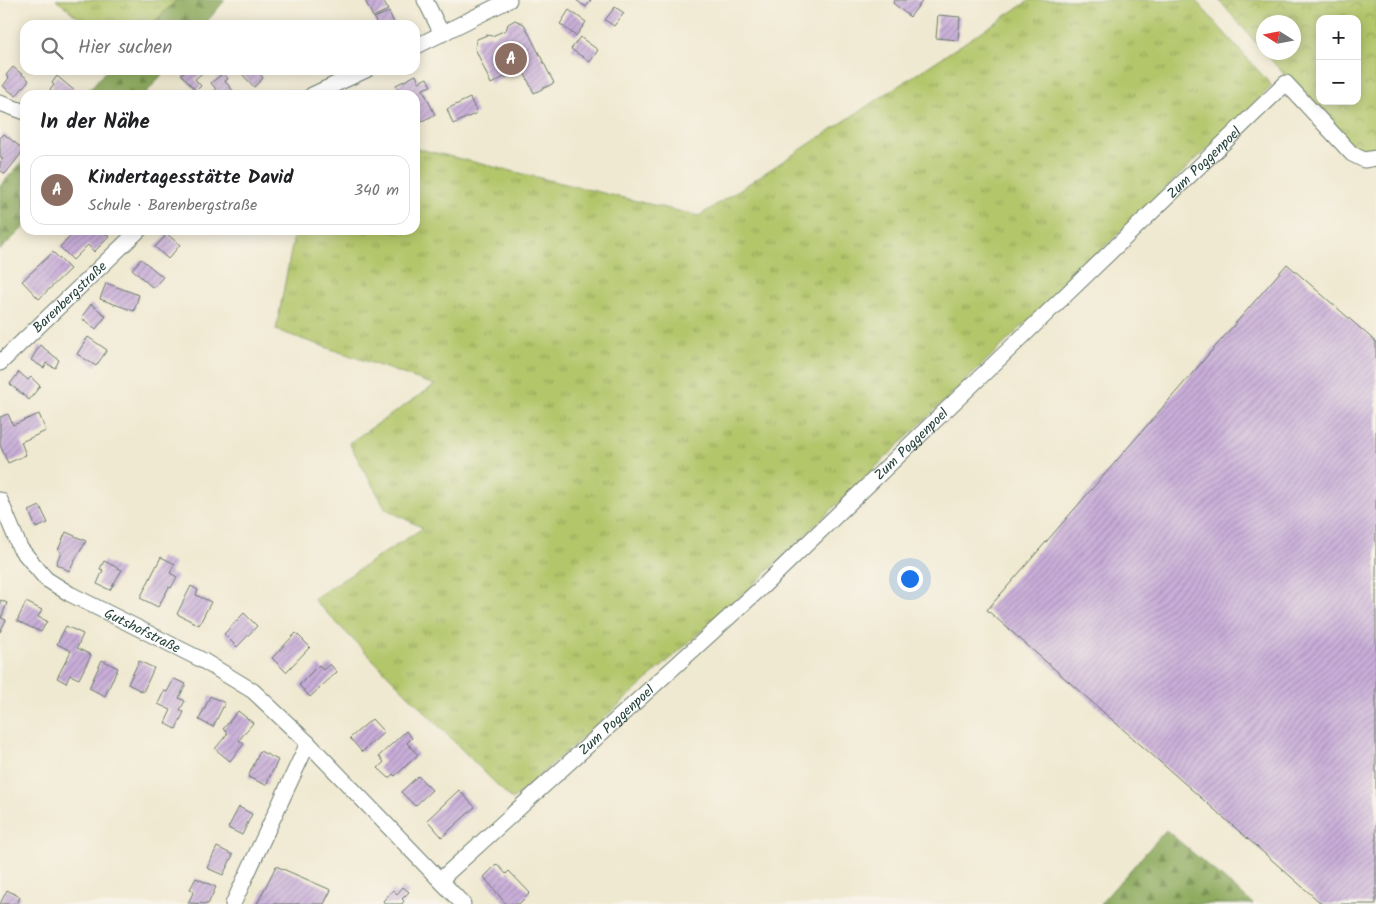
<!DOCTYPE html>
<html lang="de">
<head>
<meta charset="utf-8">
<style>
  body { margin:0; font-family:Kalam,sans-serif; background:#f6f6f6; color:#202124 }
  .controls { position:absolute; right:15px; top:15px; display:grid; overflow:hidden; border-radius:10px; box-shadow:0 2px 12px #0003 }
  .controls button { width:45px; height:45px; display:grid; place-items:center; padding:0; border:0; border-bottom:1px solid #e0e0e0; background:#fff; color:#202124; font:25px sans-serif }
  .compass { position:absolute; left:1256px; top:15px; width:45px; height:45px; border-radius:50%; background:#fff; box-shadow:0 2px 12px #0003; rotate:281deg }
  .you { position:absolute; left:909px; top:578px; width:18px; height:18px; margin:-12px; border:4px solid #fff; border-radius:50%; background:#1a73e8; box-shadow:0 0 0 8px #1a73e833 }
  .badge { display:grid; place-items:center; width:32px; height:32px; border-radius:50%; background:#0b8043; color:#fff; font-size:16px; font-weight:700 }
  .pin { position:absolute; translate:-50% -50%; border:2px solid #fff; box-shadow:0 1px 5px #0006 }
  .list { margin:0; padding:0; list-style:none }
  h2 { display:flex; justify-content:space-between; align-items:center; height:65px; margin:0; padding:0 20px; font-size:21px }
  h2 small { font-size:16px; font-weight:400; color:#757577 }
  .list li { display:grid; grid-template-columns:32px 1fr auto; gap:15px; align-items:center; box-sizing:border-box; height:70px; margin:0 10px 10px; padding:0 10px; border:1px solid #e0e0e0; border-radius:15px }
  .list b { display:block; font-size:19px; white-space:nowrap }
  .list p { margin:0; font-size:16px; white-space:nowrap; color:#757577 }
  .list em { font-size:16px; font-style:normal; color:#757577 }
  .icon { flex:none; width:28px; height:28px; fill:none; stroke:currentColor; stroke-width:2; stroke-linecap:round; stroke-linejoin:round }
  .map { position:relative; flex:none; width:1376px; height:904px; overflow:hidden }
  .search { position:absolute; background:#fff; box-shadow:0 2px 12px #0003; left:20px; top:20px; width:400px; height:55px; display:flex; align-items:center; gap:12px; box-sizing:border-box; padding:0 18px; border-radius:15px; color:#757577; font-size:19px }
  .panel { position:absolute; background:#fff; box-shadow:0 2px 12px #0003; left:20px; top:90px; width:400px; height:145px; border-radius:15px }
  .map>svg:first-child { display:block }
</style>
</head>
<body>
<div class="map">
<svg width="1376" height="904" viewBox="0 0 1376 904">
  <defs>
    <pattern id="grass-tufts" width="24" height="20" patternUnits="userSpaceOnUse" patternTransform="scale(1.25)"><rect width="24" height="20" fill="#b3c66a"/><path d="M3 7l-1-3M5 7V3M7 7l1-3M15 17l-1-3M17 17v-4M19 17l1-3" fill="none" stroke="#91a258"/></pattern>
    <pattern id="forest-firs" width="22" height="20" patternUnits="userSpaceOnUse" patternTransform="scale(1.25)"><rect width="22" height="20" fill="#8eab5e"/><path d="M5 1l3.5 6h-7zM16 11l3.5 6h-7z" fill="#738c4e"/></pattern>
    <pattern id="park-crowns" width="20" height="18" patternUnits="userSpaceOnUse" patternTransform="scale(1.25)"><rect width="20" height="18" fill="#b3c66a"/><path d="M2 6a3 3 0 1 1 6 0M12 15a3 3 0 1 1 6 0" fill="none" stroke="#91a258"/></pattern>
    <pattern id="building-hatch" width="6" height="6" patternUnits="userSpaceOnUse" patternTransform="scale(1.25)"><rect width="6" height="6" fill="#c9aed9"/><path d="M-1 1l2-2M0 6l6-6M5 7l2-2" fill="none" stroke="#a38fb1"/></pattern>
  </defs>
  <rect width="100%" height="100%" fill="#f7f3e8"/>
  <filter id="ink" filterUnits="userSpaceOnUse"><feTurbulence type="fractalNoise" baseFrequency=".02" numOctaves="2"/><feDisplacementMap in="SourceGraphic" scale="10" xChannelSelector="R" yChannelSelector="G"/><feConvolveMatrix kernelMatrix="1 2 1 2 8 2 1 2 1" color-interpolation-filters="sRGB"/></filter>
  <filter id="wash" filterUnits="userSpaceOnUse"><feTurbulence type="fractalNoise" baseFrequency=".0096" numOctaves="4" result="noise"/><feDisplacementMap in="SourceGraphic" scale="20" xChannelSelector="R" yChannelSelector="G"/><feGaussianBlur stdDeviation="1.12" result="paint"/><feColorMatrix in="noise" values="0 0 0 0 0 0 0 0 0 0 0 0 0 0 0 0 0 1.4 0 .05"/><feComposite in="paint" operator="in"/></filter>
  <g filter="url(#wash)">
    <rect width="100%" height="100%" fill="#f0e9d1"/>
    <path fill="url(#grass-tufts)" stroke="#69824f" d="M56,0h121l-26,25h-63z
      M1030,0h165l77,86 -520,500 -240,214 -199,-201 110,-71 -37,-19 -37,-66 86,-58 -159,-55 19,-100h120v-82l284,68z"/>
    <path fill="url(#forest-firs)" stroke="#567449" d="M177,0h48l-21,25h-53z
      M107,70h59l-22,25h-60z
      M25,159v67l-25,24v-64z
      M1166,830l87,74h-153z"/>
    <path fill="url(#park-crowns)" stroke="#69824f" fill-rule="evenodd" d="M1219,0h157v156l-23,-5 -88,-98 29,-1v-30h-30l-1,29zM1320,19h37v82h-37z"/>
    <g id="blocks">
      <path fill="url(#building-hatch)" d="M365,0h18l5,10 -15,7z
        M576,0h15l-5,7z
        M895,0h28l-13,17 -17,-14z
        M615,7l9,6 -10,13 -9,-6z
        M569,10l17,12 -10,14 -16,-12z
        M389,12l6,13h-18l-3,-7z
        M938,15l22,2 -2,23 -22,-2z
        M515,20l9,4 30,59 -20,10 -15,-31 -11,5 4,6 -21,11 -16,-36 2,-9 10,-4 5,1 14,-6 2,-6z
        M580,37l18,13 -8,12 -19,-13z
        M13,67l16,13 -13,16 -13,-10 6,-8 -3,-3z
        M186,70h20l-11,9 6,7 -5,5 -15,-17z
        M248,70h16l-4,4 3,4 -9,9 -11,-12z
        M223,73l5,6 -3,2 8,10 -5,4h-19l7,-6 -5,-6z
        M416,75l3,7 8,-4 4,8 -8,3 12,26 -20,9v-29h-20l5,-2 -4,-8z
        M57,76l19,16 -2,3h-28l8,-10 -2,-2z
        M470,98l7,15 -24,11 -6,-15z
        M4,134l20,16 -19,24 -5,-4v-8l3,-3 -3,-2v-19z
        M77,230h26l6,7 -15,15 -6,-7 -15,15 -13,-13z
        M167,234l13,11 -12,14 -13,-12z
        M53,252l17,17 -31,30 -17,-18z
        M141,259l22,18 -10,11 -21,-19z
        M1287,264l89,78v562h-54l-335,-294z
        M106,283l33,12 -5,16 -34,-12z
        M91,304l15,12 -10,13 -15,-11z
        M88,337l19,13 -11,16 -19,-12z
        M40,345l19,15 -4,8 -9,-5 -2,5 -13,-8z
        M19,372l9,8 3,-3 9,9 -11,14 -19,-16z
        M8,414l5,11 26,-11 7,17 -25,11 5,13 -18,8 -8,-18v-28z
        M40,506l8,17 -12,5 -7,-17z
        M66,532l20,9 -17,30 -13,-7 5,-12 -3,-2z
        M161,557l14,7 -5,9 7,4 -6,11 -2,-1 -11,20 -18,-9z
        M104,561l18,9 -12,20 -13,-6 6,-14 -3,-1z
        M191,586l7,4 -2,5 15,7 -12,23 -22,-11z
        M0,600l7,3 -6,15 5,2 -6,12z
        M26,602l16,8 -4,7 9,4 -6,11 -24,-11z
        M244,613l13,13 -20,21 -13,-13z
        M66,626l17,8 -6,14 14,7 -12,24 -9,-4 -4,8 -9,-5 14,-27 -14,-7z
        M296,633l14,14 -24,25 -14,-14z
        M102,660l16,8 -13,28 -16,-8z
        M139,661l15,7 -11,24 -15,-8z
        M330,664l7,8 -27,25 -11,-12 20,-20 4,5z
        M174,679l12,5 -7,14 6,3 -5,9 4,2 -8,17 -11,-6 6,-13 -13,-6 6,-13 3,1z
        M210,696l15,7 -12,24 -14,-7z
        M238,711l15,12 -14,17 5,4 -14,17 -15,-12 13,-16 -5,-4z
        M372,719l12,13 -22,20 -12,-14z
        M406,731l6,7 -5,5 11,12 -23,21 -2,-2 -4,4 -11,-10 6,-6 -5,-6z
        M260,751l18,9 -12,25 -18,-8z
        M418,776l14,14 -17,16 -14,-14z
        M459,790l16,17 -33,30 -15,-17z
        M239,807l13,7 -10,21 -14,-7z
        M217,847l16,8 -10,20 -16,-7z
        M497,864l9,10 3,-3 21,22 -11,11h-13l-22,-27z
        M276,866l55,24 -7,14h-67z
        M196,878l20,9 -8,17 -20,-1 6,-12 -4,-2z
        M403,887l6,5 -7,7 2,2 -2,3h-17l-2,-3 10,-11 4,4z
        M7,890l13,7 -3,7h-17z"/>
    </g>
  </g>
  <g filter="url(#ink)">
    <use href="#blocks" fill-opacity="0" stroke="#68796b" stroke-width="1"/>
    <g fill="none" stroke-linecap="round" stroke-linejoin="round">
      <g stroke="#68796b" stroke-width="17">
        <g id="minor">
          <path d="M425,0l17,34"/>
          <path d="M415,47l94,-47"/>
          <path d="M312,95l54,-25"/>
          <path d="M0,103l25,9"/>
          <path id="s1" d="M0,363l139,-133"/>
          <path id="s2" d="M0,500l20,48 26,31 24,15 132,66 51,31 55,52 155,161"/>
          <path id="s3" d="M440,880l321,-292 525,-505 66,71 12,6 12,-2"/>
          <path d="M233,904l75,-161"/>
        </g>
      </g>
      <use href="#minor" stroke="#fff" stroke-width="15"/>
    </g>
  </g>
  <g text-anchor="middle" stroke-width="4" stroke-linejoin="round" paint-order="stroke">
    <g font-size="14" fill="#1f3d34" stroke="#f7f3e8">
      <text dy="5" stroke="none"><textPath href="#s3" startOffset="1048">Zum Poggenpoel</textPath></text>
      <text dy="5" stroke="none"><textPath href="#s1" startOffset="96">Barenbergstraße</textPath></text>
      <text dy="5" stroke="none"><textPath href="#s3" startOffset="642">Zum Poggenpoel</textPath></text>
      <text dy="5" stroke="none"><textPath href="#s2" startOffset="202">Gutshofstraße</textPath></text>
      <text dy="5" stroke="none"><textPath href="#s3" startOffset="238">Zum Poggenpoel</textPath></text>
    </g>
  </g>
</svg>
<div class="controls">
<button>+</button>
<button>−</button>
</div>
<svg class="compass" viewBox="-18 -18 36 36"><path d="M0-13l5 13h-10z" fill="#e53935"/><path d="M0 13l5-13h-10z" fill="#757577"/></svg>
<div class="you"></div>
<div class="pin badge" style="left:511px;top:59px;background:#8d6e63">A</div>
<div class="search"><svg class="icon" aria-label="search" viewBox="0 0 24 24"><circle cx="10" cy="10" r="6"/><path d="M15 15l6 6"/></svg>Hier suchen</div>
<section class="panel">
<h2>In der Nähe<small></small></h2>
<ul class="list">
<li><span class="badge" style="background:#8d6e63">A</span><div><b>Kindertagesstätte David</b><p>Schule · Barenbergstraße</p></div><em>340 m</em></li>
</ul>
</section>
</div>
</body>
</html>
